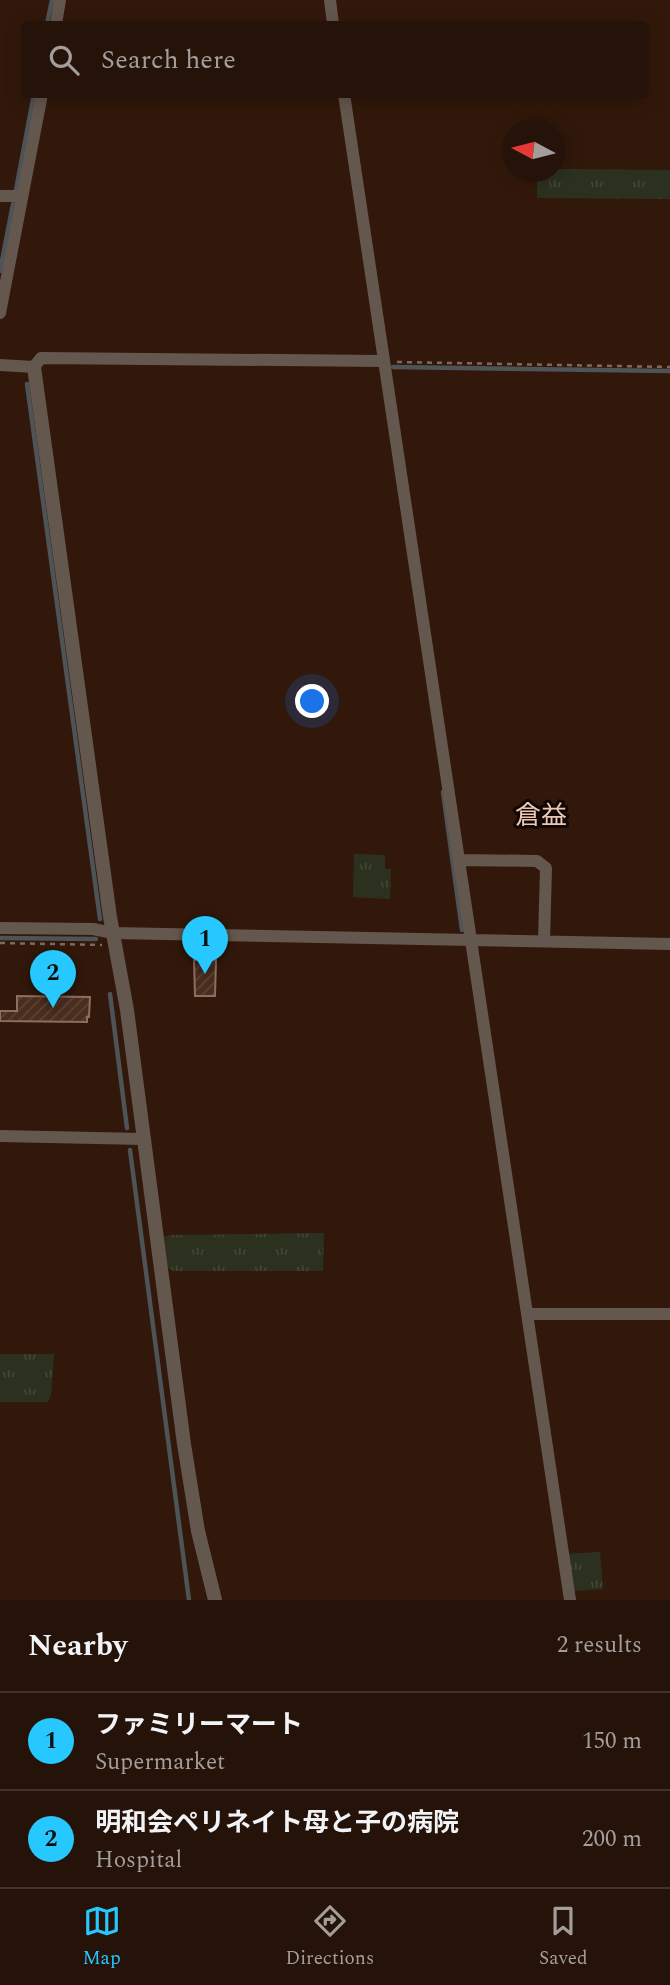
<!DOCTYPE html>
<html lang="en">
<head>
<meta charset="utf-8">
<style>
  body { margin:0; font-family:Spectral,"Noto Sans JP",serif; background:#2d1b12; color:#f1f3f6 }
  .compass { position:absolute; left:502px; top:119px; width:63px; height:63px; border-radius:50%; background:#251208; box-shadow:0 4px 18px #0003; rotate:277deg }
  .you { position:absolute; left:313px; top:702px; width:24px; height:24px; margin:-18px; border:5px solid #fff; border-radius:50%; background:#1a73e8; box-shadow:0 0 0 10px #1a73e833 }
  .badge { display:grid; place-items:center; width:46px; height:46px; border-radius:50%; background:#27c8ff; color:#111; font-size:23px; font-weight:700 }
  .pin { position:absolute; translate:-50% -58px; filter:drop-shadow(0 2px 4px #0008) }
  .pin::after { content:''; position:absolute; top:37px; width:24px; height:21px; background:inherit; clip-path:polygon(0 0,100% 0,50% 100%) }
  .list { margin:0; padding:0; list-style:none }
  h2 { display:flex; justify-content:space-between; align-items:center; height:91px; margin:0; padding:0 28px; font-size:30px }
  h2 small { font-size:23px; font-weight:400; color:#a39e9c }
  .list li { display:grid; grid-template-columns:46px 1fr auto; gap:21px; align-items:center; box-sizing:border-box; height:98px; padding:0 28px; border-top:2px solid #423229 }
  .list b { display:block; font-size:26px; white-space:nowrap }
  .list p { margin:0; font-size:23px; white-space:nowrap; color:#a39e9c }
  .list em { font-size:23px; font-style:normal; color:#a39e9c }
  .icon { flex:none; width:38px; height:38px; fill:none; stroke:currentColor; stroke-width:2; stroke-linecap:round; stroke-linejoin:round }
  .map { position:relative; flex:none; width:670px; height:1600px; overflow:hidden }
  .search { position:absolute; background:#251208; box-shadow:0 4px 18px #0003; left:21px; right:21px; top:21px; height:77px; display:flex; align-items:center; gap:18px; box-sizing:border-box; padding:0 24px; border-radius:7px; color:#a39e9c; font-size:26px }
  .sheet { height:287px; background:#251208 }
  nav { display:flex; justify-content:space-around; align-items:center; box-sizing:border-box; height:98px; border-top:2px solid #423229; background:#251208; font-size:19px; color:#a39e9c }
  nav a { display:grid; justify-items:center; gap:4px }
  nav .on { color:#27c8ff }
  .map>svg:first-child { display:block }
</style>
</head>
<body>
<div class="map">
<svg width="670" height="1600" viewBox="0 0 670 1600">
  <defs>
    <pattern id="grass-tufts" width="24" height="20" patternUnits="userSpaceOnUse" patternTransform="scale(1.75)"><rect width="24" height="20" fill="#2c311f"/><path d="M3 7l-1-3M5 7V3M7 7l1-3M15 17l-1-3M17 17v-4M19 17l1-3" fill="none" stroke="#414535"/></pattern>
    <pattern id="building-hatch" width="6" height="6" patternUnits="userSpaceOnUse" patternTransform="scale(1.75)"><rect width="6" height="6" fill="#492d1f"/><path d="M-1 1l2-2M0 6l6-6M5 7l2-2" fill="none" stroke="#5b4235"/></pattern>
  </defs>
  <rect width="100%" height="100%" fill="#31180a"/>
  <path fill="url(#grass-tufts)" d="M555,169l115,1v29l-133,-1v-26h17z
    M354,854l31,1v14h6l-1,30 -37,-2z
    M324,1233l-1,38h-149l-6,-3 -4,-31 6,-2z
    M0,1354h54l-3,41 -3,7h-48z
    M600,1552l3,37 -30,2 -6,-37z"/>
  <g fill="none" stroke-linecap="round" stroke-linejoin="round">
    <path stroke="#4d5356" stroke-width="4.5" d="M47,24l5,-24
      M16,190l18,-96
      M0,271l13,-67
      M393,367l277,4
      M27,384l73,535
      M443,792l19,138
      M0,938l96,1
      M110,994l17,134
      M130,1150l59,450"/>
  </g>
  <path fill="url(#building-hatch)" stroke="#8e6e5e" stroke-width="2" d="M194,960h22l-1,36h-20z
    M17,996l73,1 -1,20h-2v5l-87,-1v-10h17z"/>
  <g fill="none" stroke-linecap="round" stroke-linejoin="round">
    <path stroke="#7e695e" stroke-width="2.5" stroke-dasharray="5 5" stroke-linecap="butt" d="M397,362l273,5
      M0,943l102,2"/>
    <path stroke="#64574e" stroke-width="12" d="M330,0l3,24
      M56,24l4,-24
      M344,94l226,1506
      M0,196h22
      M0,313l42,-219
      M0,365l34,2 7,-9 342,3
      M460,860l77,1 9,7 -2,73
      M0,928l93,1 20,4 557,11
      M0,1136l143,3
      M528,1314h142"/>
    <path stroke="#64574e" stroke-width="14" d="M34,367l76,550 17,93 57,434 14,87 17,69"/>
  </g>
  <g text-anchor="middle" stroke-width="6" stroke-linejoin="round" paint-order="stroke">
    <g font-size="26" fill="#ebc7b5" stroke="#110603">
      <text x="541" y="824">倉益</text>
    </g>
  </g>
</svg>
<svg class="compass" viewBox="-18 -18 36 36"><path d="M0-13l5 13h-10z" fill="#e53935"/><path d="M0 13l5-13h-10z" fill="#a39e9c"/></svg>
<div class="you"></div>
<div class="pin badge" style="left:205px;top:974px">1</div>
<div class="pin badge" style="left:53px;top:1008px">2</div>
<div class="search"><svg class="icon" aria-label="search" viewBox="0 0 24 24"><circle cx="10" cy="10" r="6"/><path d="M15 15l6 6"/></svg>Search here</div>
</div>
<section class="sheet">
<h2>Nearby<small>2 results</small></h2>
<ul class="list">
<li><span class="badge">1</span><div><b>ファミリーマート</b><p>Supermarket</p></div><em>150 m</em></li>
<li><span class="badge">2</span><div><b>明和会ペリネイト母と子の病院</b><p>Hospital</p></div><em>200 m</em></li>
</ul>
</section>
<nav>
<a class="on"><svg class="icon" aria-label="map" viewBox="0 0 24 24"><path d="M3 6l6-2 6 2 6-2v14l-6 2-6-2-6 2zM9 4v14M15 6v14"/></svg>Map</a>
<a><svg class="icon" aria-label="directions" viewBox="0 0 24 24"><path d="M12 3l9 9-9 9-9-9zM9 14v-3h6M13 9l2 2-2 2"/></svg>Directions</a>
<a><svg class="icon" aria-label="saved" viewBox="0 0 24 24"><path d="M7 4h10v16l-5-4-5 4z"/></svg>Saved</a>
</nav>
</body>
</html>
